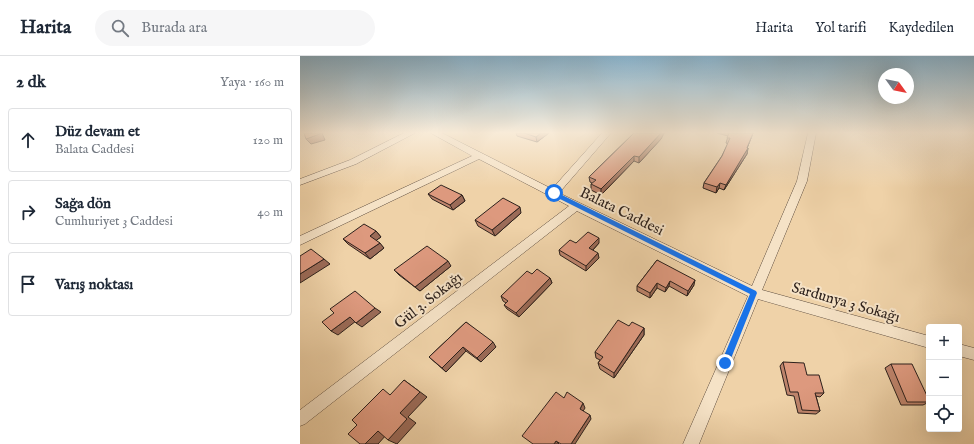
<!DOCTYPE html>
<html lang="tr">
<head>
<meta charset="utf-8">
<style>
  body { margin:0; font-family:"IM FELL English",serif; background:#f6f6f7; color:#1f2937 }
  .controls { position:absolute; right:12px; bottom:12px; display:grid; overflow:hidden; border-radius:4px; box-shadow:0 4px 16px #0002 }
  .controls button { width:36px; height:36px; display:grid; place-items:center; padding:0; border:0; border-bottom:1px solid #e0e1e3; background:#fff; color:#1f2937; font:20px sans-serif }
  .compass { position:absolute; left:578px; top:12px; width:36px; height:36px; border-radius:50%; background:#fff; box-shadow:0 4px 16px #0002; rotate:123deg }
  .stop { position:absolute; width:12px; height:12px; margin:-9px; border:3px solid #1a73e8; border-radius:50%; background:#fff }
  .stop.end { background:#1a73e8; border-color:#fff; box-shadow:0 1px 4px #0008 }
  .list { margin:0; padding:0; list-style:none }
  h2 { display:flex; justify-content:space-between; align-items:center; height:52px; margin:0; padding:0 16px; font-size:17px }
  h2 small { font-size:13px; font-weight:400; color:#747a83 }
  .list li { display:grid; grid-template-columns:26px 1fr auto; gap:12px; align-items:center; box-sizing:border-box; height:64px; margin:0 8px 8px; padding:0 8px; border:1px solid #e0e1e3; border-radius:4px }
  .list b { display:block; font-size:15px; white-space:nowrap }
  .list p { margin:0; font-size:13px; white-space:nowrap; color:#747a83 }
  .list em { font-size:13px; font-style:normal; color:#747a83 }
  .icon { flex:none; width:22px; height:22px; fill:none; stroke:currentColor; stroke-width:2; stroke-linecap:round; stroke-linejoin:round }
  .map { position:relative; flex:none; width:674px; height:388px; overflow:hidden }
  header { display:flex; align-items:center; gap:24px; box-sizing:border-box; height:56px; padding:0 20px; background:#fff; border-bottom:1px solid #e0e1e3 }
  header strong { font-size:19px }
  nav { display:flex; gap:22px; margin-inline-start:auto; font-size:14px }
  .search { width:280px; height:36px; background:#f6f6f7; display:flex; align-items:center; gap:10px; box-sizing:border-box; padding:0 14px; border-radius:22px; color:#747a83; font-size:15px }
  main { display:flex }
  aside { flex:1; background:#fff }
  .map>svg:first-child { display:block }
</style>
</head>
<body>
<header>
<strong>Harita</strong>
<div class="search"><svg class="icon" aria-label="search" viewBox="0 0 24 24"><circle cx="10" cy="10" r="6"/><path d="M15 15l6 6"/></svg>Burada ara</div>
<nav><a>Harita</a><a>Yol tarifi</a><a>Kaydedilen</a></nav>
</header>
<main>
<aside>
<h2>2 dk<small>Yaya · 160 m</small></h2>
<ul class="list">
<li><svg class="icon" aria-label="ahead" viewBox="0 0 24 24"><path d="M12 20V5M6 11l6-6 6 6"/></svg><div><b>Düz devam et</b><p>Balata Caddesi</p></div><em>120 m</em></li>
<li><svg class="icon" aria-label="right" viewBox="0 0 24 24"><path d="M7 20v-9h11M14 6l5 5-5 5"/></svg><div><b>Sağa dön</b><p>Cumhuriyet 3 Caddesi</p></div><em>40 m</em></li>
<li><svg class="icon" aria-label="arrive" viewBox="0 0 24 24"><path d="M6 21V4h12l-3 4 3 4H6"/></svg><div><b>Varış noktası</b></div></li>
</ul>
</aside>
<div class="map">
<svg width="674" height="388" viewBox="0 0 674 388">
  <rect width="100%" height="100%" fill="#efd2a8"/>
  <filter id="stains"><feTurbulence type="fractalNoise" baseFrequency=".005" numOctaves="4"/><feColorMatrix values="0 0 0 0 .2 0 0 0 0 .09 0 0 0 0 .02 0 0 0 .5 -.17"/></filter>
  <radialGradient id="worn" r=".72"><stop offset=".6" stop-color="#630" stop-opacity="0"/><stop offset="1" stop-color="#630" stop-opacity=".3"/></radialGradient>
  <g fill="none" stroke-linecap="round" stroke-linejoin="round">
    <g stroke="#5e4d3f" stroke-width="1">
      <path id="street" d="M104,77h11l-59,31 -56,21v-6l50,-19z
        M131,77h11l110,56 50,-56h9l-52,60 193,93 45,-105 11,-48h8l-9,48 -45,109 167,46v12l-171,-49 -59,145h-16l65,-148 -171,-85 -272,213 -5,2v-16l269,-204 -90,-47 -179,86v-9l172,-80z
        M659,288l15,4v12l-15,-4z"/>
    </g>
    <use href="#street" fill="#f5e2c6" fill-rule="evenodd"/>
  </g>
  <path fill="#be846c" stroke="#2d211c" d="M216,77h33l-12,9 -20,-6z
    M334,77h30l-3,6 -22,24 -5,-2 -33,34 -10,-5v-6l1,-1 -2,-1 -1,-5z
    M417,77h36l-6,15h1l-1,6 -23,36 -5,-2 -3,5 -13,-5 1,-5 18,-27 6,-12 -2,-1 2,-7z
    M128,138l34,1 3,6 -12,9 -21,-11z
    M221,157l-26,23 -17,-10 -3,-6z
    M76,175l5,6 -5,3 8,8 -14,11 -22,-15 -5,-5z
    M276,187h23l-6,7 6,8 -13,13 -26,-16 -1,-5z
    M357,204l37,25 -7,11 -18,-10 -4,6 -8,-4 -7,10 -13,-7v-5z
    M151,210l-31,25 -21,-16 -5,-5z
    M232,218l18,4 2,5 -33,34 -12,-8 -3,-4 2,-2 -3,-2 -2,-5z
    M166,266l30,25 -15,15 -15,-11 -20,21 -17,-15z
    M329,270l15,2v7l-30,43 -14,-9 -2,-6 2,-3 -4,-2 -1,-6z
    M483,306l24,13 17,18 -4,4 -4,-1 4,15 -4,3 -18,-1 -4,-17 -7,-1 -7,-29z
    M591,308l38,36v2l-6,3h-22l-16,-37z"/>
  <path fill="#9b6b58" stroke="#2d211c" d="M20,77h2l3,7 -14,4 -5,-5z
    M241,77h8l-12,9 -1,-5z
    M361,77h3l-3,6 -22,24v-6z
    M453,77l-8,20 3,-5 -1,6 -23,36 2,-5 21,-37z
    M334,100v5l-33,34v-6z
    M420,127l-1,5 -3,5 1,-6z
    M162,139l3,6 -12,9 -3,-5z
    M220,151l1,6 -26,23 -3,-6z
    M76,175l5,6 -7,5 -4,-6z
    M299,182v5l-9,10 -1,-5z
    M80,187l4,5 -14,11 -5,-6z
    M298,197l1,5 -13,13v-5z
    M24,203l6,5 -30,19v-9z
    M148,205l3,5 -31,25 -5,-4z
    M250,222l2,5 -33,34 -3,-4z
    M395,224l-1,5 -7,11 1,-5z
    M370,225l-1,5 -4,6 1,-4z
    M357,227v5l-7,10v-5z
    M75,252l6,4 -19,15 -6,-4z
    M50,261l6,4 -18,14 -7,-4z
    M344,272v7l-30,43v-5z
    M193,286l3,5 -15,15 -4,-4z
    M163,291l3,4 -20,21 -4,-4z
    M104,324l23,17 -19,20 8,6 -19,21 -9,-4z
    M283,347l2,5 -3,5 -2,-4z
    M290,359l1,4 -16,25h-4z
    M78,375l9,3 -9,10h-13z
    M256,385l3,3h-5z"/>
  <path fill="#dd997e" stroke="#2d211c" d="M4,77h16v1l-14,5z
    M224,77h17l-5,4z
    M334,77h27l-22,24 -5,-1 -33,33 -10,-5 5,-4 -7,-3z
    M429,77h24l-6,15h1l-22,37 -6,-2 -3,4 -13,-4 18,-27 8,-18h-3z
    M141,129l21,10 -12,10 -22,-11z
    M203,142l17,9 -28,23 -17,-10z
    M64,168l12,7 -6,5 10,7 -15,10 -22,-14z
    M288,176l11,6 -10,10 9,5 -12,13 -27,-16 11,-10 6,3z
    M127,190l21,15 -33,26 -21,-17z
    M11,193l13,10 -24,15v-18z
    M357,204l38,20 -7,11 -18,-10 -4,7 -9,-5 -7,10 -13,-7z
    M237,213l13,9 -34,35 -12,-8 4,-4 -7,-5 26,-25 5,3z
    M55,235l20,17 -19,15 -6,-6 -19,14 -9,-9 12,-9 -4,-4z
    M318,264l11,6 3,-4 12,6 -30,45 -16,-10 5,-6 -8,-5z
    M166,266l27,20 -16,16 -14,-11 -21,21 -13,-11z
    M483,306l21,1 3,12h12l5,18h-9l5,18 -18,-1 -4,-18h-8z
    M591,308h21l17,36v2h-22z
    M104,324l16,12 -20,21 7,6 -19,21 -10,-9 -13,13h-5l-12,-10 9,-9 -5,-5 31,-31 7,6z
    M256,336l8,6 3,-6 16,11 -3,6 10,6 -19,29h-10l-5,-3 -2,3h-21l-11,-8z"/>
  <linearGradient id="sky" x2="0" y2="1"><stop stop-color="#89b5d0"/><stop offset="0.58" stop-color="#f8ebd8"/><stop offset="1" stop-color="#f8ebd8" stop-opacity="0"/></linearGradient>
  <rect width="674" height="132" fill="url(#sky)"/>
  <path fill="#1a73e8" d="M252,136h4l200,99 1,2 -29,73 -3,1 -4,-4 29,-69 -198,-99z"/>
  <g text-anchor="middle" stroke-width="4" stroke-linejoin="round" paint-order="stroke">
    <g font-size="15" fill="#2d211c" stroke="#f5e2c6">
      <text transform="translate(322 155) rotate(26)" y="5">Balata Caddesi</text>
      <text transform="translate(128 244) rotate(-38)" y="5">Gül 3. Sokağı</text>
      <text transform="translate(546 246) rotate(16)" y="5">Sardunya 3 Sokağı</text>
    </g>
  </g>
  <rect width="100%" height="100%" filter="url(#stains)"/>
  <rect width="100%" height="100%" fill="url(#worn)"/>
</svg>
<div class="controls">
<button>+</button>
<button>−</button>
<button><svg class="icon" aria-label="locate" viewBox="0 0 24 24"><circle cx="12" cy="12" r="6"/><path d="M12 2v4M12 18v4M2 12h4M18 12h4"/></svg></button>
</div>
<svg class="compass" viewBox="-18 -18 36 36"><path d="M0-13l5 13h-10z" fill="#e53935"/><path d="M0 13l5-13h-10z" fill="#747a83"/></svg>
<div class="stop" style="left:254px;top:137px"></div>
<div class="stop end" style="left:425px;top:307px"></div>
</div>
</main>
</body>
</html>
